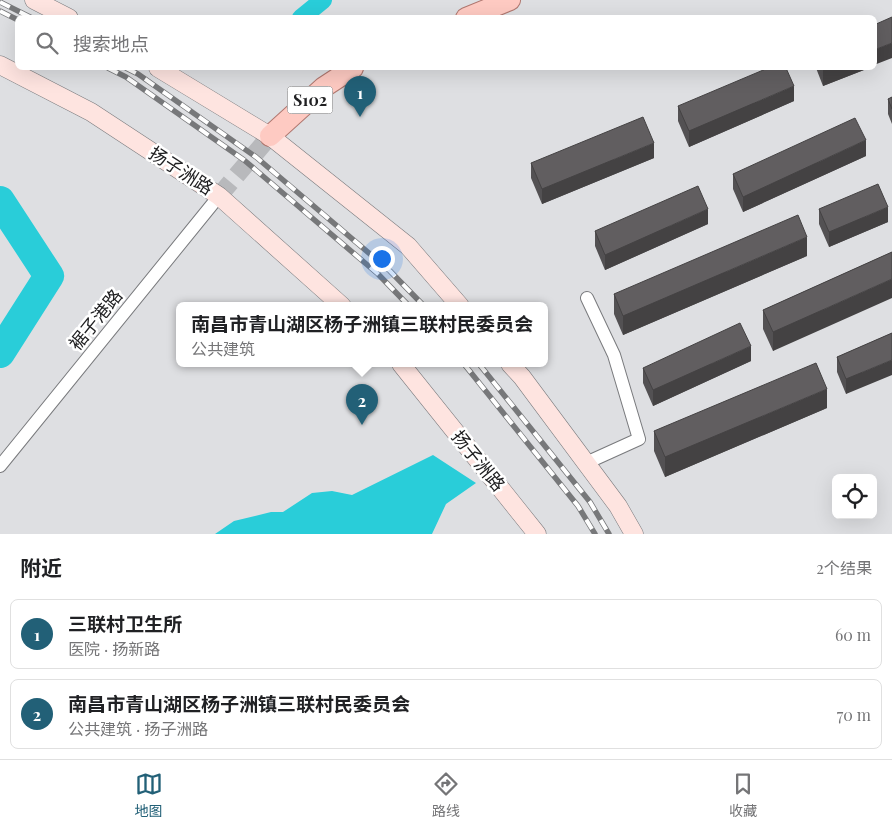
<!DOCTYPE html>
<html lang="zh">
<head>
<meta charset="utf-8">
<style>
  body { margin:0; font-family:"Playfair Display","Noto Sans SC",serif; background:#f2f2f2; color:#202124 }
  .controls { position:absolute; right:15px; bottom:15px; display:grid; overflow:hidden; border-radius:8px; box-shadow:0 5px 20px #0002 }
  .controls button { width:45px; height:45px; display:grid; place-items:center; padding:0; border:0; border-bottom:1px solid #e0e0e0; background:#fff; color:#202124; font:25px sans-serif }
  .you { position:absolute; left:381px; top:258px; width:18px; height:18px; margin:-12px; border:4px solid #fff; border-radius:50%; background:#1a73e8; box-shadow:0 0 0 8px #1a73e833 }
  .badge { display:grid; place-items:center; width:32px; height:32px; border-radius:50%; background:#226077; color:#fff; font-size:16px; font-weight:700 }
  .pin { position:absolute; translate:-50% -41px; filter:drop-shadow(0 1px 2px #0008) }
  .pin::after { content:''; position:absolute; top:26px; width:18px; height:15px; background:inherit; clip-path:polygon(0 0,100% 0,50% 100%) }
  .popup { position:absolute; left:176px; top:302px; width:372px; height:65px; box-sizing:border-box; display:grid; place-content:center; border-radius:8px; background:#fff; filter:drop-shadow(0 1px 4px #0005); font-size:16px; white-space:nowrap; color:#757577 }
  .popup b { font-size:19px; color:#202124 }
  .popup::after { content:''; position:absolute; left:50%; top:100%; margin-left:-10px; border:10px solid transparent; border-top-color:#fff }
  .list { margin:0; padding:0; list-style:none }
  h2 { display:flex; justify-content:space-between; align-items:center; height:65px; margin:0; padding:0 20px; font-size:21px }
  h2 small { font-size:16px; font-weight:400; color:#757577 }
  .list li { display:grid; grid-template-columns:32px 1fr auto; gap:15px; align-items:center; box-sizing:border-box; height:70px; margin:0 10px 10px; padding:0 10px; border:1px solid #e0e0e0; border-radius:8px }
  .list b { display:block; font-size:19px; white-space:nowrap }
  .list p { margin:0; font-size:16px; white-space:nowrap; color:#757577 }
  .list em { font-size:16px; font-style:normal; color:#757577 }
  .icon { flex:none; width:28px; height:28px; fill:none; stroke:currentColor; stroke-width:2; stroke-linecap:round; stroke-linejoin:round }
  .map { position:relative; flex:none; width:892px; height:534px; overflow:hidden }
  .search { position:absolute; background:#fff; box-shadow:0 5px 20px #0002; left:15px; right:15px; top:15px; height:55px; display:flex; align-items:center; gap:12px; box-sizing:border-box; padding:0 18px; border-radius:8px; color:#757577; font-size:19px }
  .sheet { height:225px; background:#fff }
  nav { display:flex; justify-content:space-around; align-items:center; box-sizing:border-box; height:70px; border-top:1px solid #e0e0e0; background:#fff; font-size:14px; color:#757577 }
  nav a { display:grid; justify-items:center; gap:2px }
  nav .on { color:#226077 }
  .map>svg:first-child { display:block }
</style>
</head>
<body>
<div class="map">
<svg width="892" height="534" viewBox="0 0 892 534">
  <rect width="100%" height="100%" fill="#dedfe2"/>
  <path fill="#29cdd9" d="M433,455l43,28 -30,21 -14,30h-217l19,-13 37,-9h12l29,-19 20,-2 20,4z"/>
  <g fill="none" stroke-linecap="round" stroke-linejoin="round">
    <path stroke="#29cdd9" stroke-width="18" d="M301,18l22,-18"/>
    <path stroke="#29cdd9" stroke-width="30" d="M0,201l49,75 -49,77"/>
    <path stroke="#b8b9bc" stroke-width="18" stroke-dasharray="18 9" stroke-linecap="butt" d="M219,196l51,-60"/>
    <g stroke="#797a7d" stroke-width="14">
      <path id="minor" d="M586,463l53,-24 -25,-84 -27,-57
        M0,466l219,-270"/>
    </g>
    <g stroke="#797a7d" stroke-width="19">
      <path id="secondary" d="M34,0l35,18
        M0,65l91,47 128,84 123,110
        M158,68l112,68 138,110 52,60
        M401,364l136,170
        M510,364l12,13 96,129 16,28"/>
    </g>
    <g stroke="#b0776f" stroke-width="22">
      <path id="primary" d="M466,18l44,-18
        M270,136l54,-49 29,-19"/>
    </g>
    <use href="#minor" stroke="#fff" stroke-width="12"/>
    <use href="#secondary" stroke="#fee4e0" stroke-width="18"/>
    <use href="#primary" stroke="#fecac2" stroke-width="20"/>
    <g stroke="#77787a" stroke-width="5.5">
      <path id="rail" d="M0,2l32,16
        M0,11l18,9
        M108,68l18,9 118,83 134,114 31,32
        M126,68l12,6 118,83 134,114 34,35
        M464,364l114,142 17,28
        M479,364l111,138 19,32"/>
    </g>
    <use href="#rail" stroke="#fff" stroke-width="4" stroke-dasharray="11" stroke-linecap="butt"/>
  </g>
  <path fill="#535153" d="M816,68h53l-46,18z
    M892,97v27l-4,-10v-15z
    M794,101l-105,46 -11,-26v-15z
    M866,156l-123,56 -10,-23v-15z
    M654,158l-112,46 -11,-26v-15z
    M819,209l69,13 -59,25 -10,-23z
    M708,224l-103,46 -10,-24v-15z
    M892,252l-119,99 -10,-22v-19z
    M807,256l-184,79 -9,-21v-20z
    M892,333l-46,61 -9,-22v-15z
    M751,361l-98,45 -10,-23v-15z
    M827,408l-162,69 -11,-26v-20z"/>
  <path fill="#444243" d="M892,43v15l-18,7v-15z
    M831,68h38l-46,18v-16z
    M794,86v15l-105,46v-16z
    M866,140v16l-123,56v-15z
    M654,143v15l-112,46v-15z
    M888,207v15l-59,25v-15z
    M708,209v15l-103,46v-15z
    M807,237v19l-184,79v-19z
    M892,279v19l-119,53v-19z
    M751,346v15l-98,45v-16z
    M892,360v15l-46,19v-15z
    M827,389v19l-162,69v-20z"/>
  <path fill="#615e60" stroke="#444243" d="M892,17v26l-18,7v-25z
    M768,68h18l8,18 -105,45 -11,-25z
    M822,68h9l-8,2z
    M892,97v12l-4,-10z
    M643,117l11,26 -112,46 -11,-26z
    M855,118l11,22 -123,57 -10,-23z
    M878,184l10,23 -59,25 -10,-23z
    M698,186l10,23 -103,46 -10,-24z
    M798,215l9,22 -184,79 -9,-22z
    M892,252v27l-119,53 -10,-22z
    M740,323l11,23 -98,44 -10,-22z
    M892,333v27l-46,19 -9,-22z
    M816,363l11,26 -162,68 -11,-26z"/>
  <g text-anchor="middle" stroke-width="5" stroke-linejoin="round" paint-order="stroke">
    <rect fill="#fff" stroke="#636364" stroke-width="1" x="287.5" y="86.5" width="45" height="27" rx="4"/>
    <g font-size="16" font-weight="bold" fill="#202022">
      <text x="310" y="106">S102</text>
    </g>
    <g font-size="18" fill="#202022" stroke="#fff">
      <text transform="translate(181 171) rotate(33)" y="6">扬子洲路</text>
      <text transform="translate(96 320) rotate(-51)" y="6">裾子港路</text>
      <text transform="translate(478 461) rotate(51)" y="6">扬子洲路</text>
    </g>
  </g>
</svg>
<div class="controls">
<button><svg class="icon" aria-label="locate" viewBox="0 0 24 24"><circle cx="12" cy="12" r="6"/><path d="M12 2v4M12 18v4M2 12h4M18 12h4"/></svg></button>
</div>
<div class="you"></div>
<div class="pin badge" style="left:360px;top:117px">1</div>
<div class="pin badge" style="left:362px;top:425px">2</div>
<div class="popup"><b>南昌市青山湖区杨子洲镇三联村民委员会</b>公共建筑</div>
<div class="search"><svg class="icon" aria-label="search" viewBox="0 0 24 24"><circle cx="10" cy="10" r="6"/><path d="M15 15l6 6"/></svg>搜索地点</div>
</div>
<section class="sheet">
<h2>附近<small>2个结果</small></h2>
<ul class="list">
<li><span class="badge">1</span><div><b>三联村卫生所</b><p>医院 · 扬新路</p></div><em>60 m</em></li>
<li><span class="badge">2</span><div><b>南昌市青山湖区杨子洲镇三联村民委员会</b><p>公共建筑 · 扬子洲路</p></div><em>70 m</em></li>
</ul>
</section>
<nav>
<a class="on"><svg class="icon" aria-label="map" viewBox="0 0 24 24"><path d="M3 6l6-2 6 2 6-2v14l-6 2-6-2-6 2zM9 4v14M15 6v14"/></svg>地图</a>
<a><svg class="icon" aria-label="directions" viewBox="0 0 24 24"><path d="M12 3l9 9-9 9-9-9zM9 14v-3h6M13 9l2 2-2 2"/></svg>路线</a>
<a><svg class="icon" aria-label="saved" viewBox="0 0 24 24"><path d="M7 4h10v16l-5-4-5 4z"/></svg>收藏</a>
</nav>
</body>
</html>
